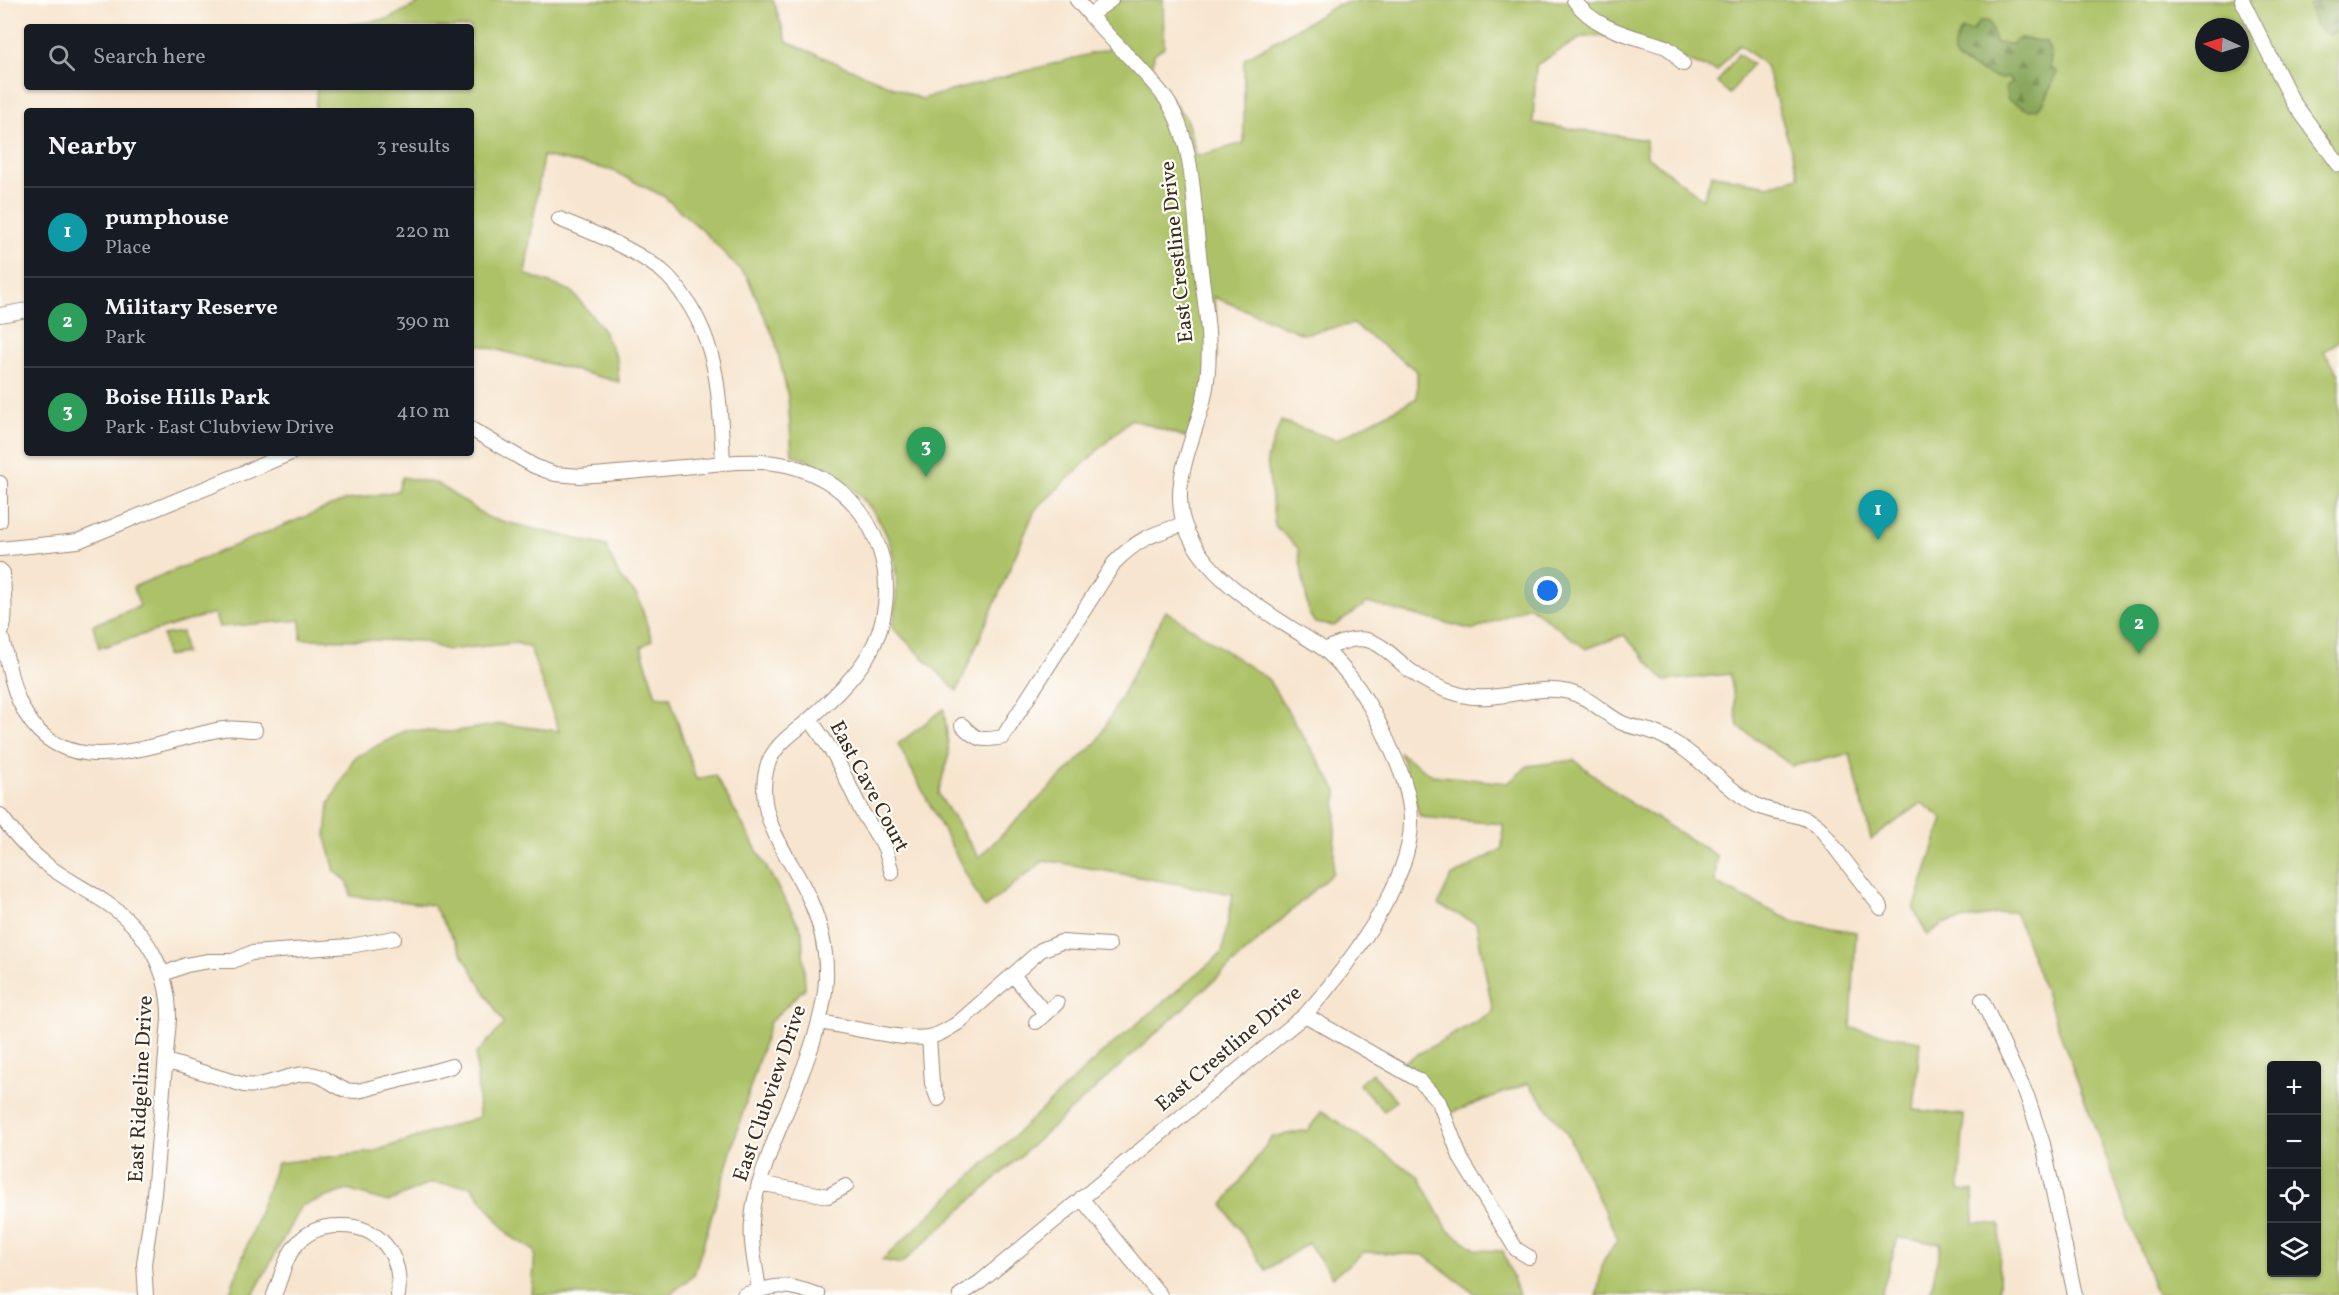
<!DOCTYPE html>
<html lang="en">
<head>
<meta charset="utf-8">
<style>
  body { margin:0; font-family:Vollkorn,serif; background:#242831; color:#f1f3f6 }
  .controls { position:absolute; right:18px; bottom:18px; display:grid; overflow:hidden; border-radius:6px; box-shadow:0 2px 4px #0004 }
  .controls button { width:54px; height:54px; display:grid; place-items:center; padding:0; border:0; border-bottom:2px solid #363941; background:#171b24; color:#f1f3f6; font:30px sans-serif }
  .compass { position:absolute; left:2195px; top:18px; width:54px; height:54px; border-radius:50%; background:#171b24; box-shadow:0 2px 4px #0004; rotate:274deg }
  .you { position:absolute; left:1548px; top:591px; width:21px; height:21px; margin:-15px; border:4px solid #fff; border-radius:50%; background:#1a73e8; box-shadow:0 0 0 9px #1a73e833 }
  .badge { display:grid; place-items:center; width:39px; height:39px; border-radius:50%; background:#0b8043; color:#fff; font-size:20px; font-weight:700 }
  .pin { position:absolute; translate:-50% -50px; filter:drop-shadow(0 2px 3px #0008) }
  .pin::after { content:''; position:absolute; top:32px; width:21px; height:18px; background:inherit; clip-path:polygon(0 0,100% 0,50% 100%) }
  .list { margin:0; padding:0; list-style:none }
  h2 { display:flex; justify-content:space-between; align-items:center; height:78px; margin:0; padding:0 24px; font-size:26px }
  h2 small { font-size:20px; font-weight:400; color:#9ea1a6 }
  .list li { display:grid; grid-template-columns:39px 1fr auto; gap:18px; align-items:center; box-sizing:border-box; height:90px; padding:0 24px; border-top:2px solid #363941 }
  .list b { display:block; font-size:22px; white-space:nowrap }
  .list p { margin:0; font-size:20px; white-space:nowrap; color:#9ea1a6 }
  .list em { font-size:20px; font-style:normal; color:#9ea1a6 }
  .icon { flex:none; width:33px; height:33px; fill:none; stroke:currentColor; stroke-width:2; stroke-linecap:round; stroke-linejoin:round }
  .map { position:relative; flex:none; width:2339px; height:1295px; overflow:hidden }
  .search { position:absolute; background:#171b24; box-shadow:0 2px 4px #0004; left:24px; top:24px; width:450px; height:66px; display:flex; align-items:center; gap:15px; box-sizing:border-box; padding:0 21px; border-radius:6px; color:#9ea1a6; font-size:22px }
  .panel { position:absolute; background:#171b24; box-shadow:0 2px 4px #0004; left:24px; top:108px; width:450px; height:348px; border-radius:6px }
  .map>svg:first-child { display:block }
</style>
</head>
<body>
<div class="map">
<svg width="2339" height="1295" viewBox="0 0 2339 1295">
  <defs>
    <pattern id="forest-firs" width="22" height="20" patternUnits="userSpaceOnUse" patternTransform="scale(1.5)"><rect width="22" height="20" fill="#8aa85c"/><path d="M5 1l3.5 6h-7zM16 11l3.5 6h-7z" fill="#72894b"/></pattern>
  </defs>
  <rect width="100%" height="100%" fill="#fdfcf7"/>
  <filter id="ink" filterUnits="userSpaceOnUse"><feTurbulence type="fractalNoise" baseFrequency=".0167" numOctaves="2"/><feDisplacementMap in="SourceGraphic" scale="12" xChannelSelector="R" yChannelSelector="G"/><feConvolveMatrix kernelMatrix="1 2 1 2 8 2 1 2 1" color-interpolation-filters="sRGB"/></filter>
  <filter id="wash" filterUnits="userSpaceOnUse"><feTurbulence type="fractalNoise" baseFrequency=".008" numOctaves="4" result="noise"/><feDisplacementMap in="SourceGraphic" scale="24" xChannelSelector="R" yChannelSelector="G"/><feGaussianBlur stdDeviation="1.35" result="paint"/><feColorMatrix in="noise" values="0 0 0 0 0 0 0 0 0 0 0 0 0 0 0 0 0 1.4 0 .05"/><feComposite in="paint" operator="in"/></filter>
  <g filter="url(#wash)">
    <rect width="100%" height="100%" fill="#f7e5cf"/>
    <path fill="#adc267" stroke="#747642" stroke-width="1.5" fill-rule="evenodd" d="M425,0h348l14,42 134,57 188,-50 -11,-48 65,-1 1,47 -10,7 -2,22 34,42 11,38 47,-13v-84l93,-54 24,-5h978v341l-15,11 15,22v921h-182l-142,-384 -71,12 -17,12 -13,-26 29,-90 -21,-16 -51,36 -21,-85 -58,12 -54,-40 -8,-52 -65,7 -41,-46 -38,14 -57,-43 -55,24 -107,-27 -33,23 -19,-3 -6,-9 -11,-66 -23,-22 -8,-67 14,-38 55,19 81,-42v-27l-64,-47 -50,10 -89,-37 3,58 -20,86 -66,-22 -96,91 -78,181 -64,-63c2,-18 5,-37 3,-55 -5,-59 -51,-102 -104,-118l-4,-58 -13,-57 -28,-63 -44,-46 -40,-35 -52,-26 -68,-14 -18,118 46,17 29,34 17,34 2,23 -148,-39v-232h-156l2,-24h154v-60h-138l55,-8zM2204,27h36v36h-36zM1613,36l104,35 22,-27 27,22 33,111 -31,9 -56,-12 -9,25 -56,-43 -1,-16 -113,-17 3,-58 46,-28zM2272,1066h44v206h-44z
      M1738,54l14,10 -22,30 -13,-11z
      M402,477l36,7 51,34 117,28 13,30 19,21 14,43 -11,7 15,49 14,1 26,82 19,-4 87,156 3,57 -35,34 -76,253 -25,20h-137l3,-44 -25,-15 -39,-50 -41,-3 -42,19 -41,-12 -46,16 -48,89h-24l48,-132 95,-11 107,-35 -3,-63 28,-30 -71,-119 -82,-9 -3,-14 -13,-11 -9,-33 3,-34 25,-46 53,-28 44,2 50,-8 58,7 -29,-83 -13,-5 -70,7 -26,-9 -120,-2v-19l-82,7 -5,-14 -115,35 -6,-23 47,-19 -7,-19 213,-87 52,-9z
      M1166,611l102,68 69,112 -4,82 -432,391 -19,-4 219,-206 121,-101 11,-59 -188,-34 -61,48 -86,-164 46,-35 5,45 -11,40 41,63 118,-115z
      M182,632l3,21 -19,3 -3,-21z
      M1400,753l32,22 76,8 20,-17 46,-6 54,41 89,55 -2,27 79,39 62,10 -5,96 69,13 -6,69 50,5 -5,75 14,1 1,32 26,1 -1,71h-69l11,-52 -43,-5 -17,57h-284l6,-34 15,-22 -52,-107 -38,-49 -77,30 -20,-28 -29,-22 91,-51 -17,-89 -38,-18 13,-28 51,-28 1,-25 -83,-7z
      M1372,1073l24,27 -12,11 -25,-27z
      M1322,1111l97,66 29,53 29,20 26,1 16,44h-42l-54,-40 -59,-3 -31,25 -25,-34 -42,27 -43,-65 49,-68 36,-7z"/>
    <path fill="url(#forest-firs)" stroke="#62693d" stroke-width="1.5" d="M2322,0l17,2v29l-11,4 -12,-9 -7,-21z
      M1980,21h9l7,22 15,1 9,-6 26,4 5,12 -1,13 7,5 -12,29 -8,8 -9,1 -20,-10 -3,-12 8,-5 -5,-6c-14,3 -15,-1 -27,-6 -23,-10 -38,-13 -19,-41l10,1z"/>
  </g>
  <g filter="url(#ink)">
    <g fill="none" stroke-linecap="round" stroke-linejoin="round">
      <g stroke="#998876" stroke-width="16">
        <path id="minor" d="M1077,0l13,15 21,-15
          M1574,0c21,30 60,36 92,47l7,5 10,12
          M2242,0l51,102 46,63
          M559,219c35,14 71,28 102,51 10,8 19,20 26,31 33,50 33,104 36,162
          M0,315l27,-5
          M471,429l63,37 21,8 25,2c34,-2 69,-6 104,-9 55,-5 101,-15 150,19 23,17 37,37 46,65 11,33 7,75 -13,106 -14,22 -34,41 -54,59 -17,16 -39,27 -46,51 -14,51 24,90 43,133 11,25 17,53 16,79 -2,52 -36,121 -55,170 -8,24 -18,47 -19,73 -2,23 4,45 7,68
          M0,483v38
          M0,549l78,-8 213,-88
          M0,570l3,3c0,15 5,53 -3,61
          M1,635c6,21 9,46 18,66 41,91 134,40 204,28 10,-2 22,1 32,1
          M1325,650c42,-22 52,-8 83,19 15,12 34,21 53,26 37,9 73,-12 108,-3 20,5 33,20 51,30 10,5 20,6 30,9 10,3 20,9 28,14 28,18 50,46 80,61 21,10 44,5 62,22l61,80
          M810,719l25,37 27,56 23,36 7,25
          M962,725c15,16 20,16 41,12l111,-174c23,-24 39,-29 70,-39
          M0,815c13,18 29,36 47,50 18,14 39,24 58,37 41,27 65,69 64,118l-15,174 -10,70 2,31
          M164,974l22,-9 23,-4h24l18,-8 99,-7 44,-8
          M1013,975l32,38
          M1982,1000l45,96 16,48 32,151
          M1305,1015l115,66 19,21 22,57 55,90 13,8
          M819,1022c28,4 83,19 109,15 11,-1 21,-9 30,-14l83,-73 20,-8 48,3
          M1036,1022l21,-19
          M929,1037l3,46 6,16
          M166,1061l78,24c22,3 42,-11 63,-11 19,-1 28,17 47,17 8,0 18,-4 27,-6 24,-6 48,-12 71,-19
          M759,1183l69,13 18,-10
          M1081,1198l79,97
          M274,1295c7,-16 11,-38 23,-51 11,-13 25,-18 41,-18 41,-2 65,29 60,69
          M744,1295c33,-11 41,-12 74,0
          M960,1295l20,-13 325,-267c40,-45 106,-131 106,-193 0,-29 -12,-56 -24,-82 -15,-34 -34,-65 -62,-90 -48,-33 -118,-66 -140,-124 -16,-42 10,-88 19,-128 11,-51 0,-95 -5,-145 -6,-49 -4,-111 -33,-154 -20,-28 -53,-56 -76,-84"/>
      </g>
      <use href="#minor" stroke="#fff" stroke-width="14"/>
    </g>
  </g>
  <g text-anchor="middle" stroke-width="4.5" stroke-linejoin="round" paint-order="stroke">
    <g font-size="21" fill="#3b2a1e" stroke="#fdfcf7">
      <text transform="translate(1176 252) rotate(-96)" y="7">East Crestline Drive</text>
      <text transform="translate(870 786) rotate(62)" y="7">East Cave Court</text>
      <text transform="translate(1228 1048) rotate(-40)" y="7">East Crestline Drive</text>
      <text transform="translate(140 1089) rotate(-87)" y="7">East Ridgeline Drive</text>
      <text transform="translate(769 1093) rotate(-71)" y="7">East Clubview Drive</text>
    </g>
  </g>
</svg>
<div class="controls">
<button>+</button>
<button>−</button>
<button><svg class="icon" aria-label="locate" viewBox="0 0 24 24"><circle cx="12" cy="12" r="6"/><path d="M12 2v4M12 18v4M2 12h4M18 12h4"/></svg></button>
<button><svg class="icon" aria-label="layers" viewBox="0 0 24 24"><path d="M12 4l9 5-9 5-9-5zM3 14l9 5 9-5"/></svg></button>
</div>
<svg class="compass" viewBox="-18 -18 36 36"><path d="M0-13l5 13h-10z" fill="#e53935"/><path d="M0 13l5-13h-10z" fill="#9ea1a6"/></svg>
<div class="you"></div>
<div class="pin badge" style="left:1878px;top:540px;background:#0f9aa8">1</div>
<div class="pin badge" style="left:2139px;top:654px;background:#2e9e5b">2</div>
<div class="pin badge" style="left:926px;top:477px;background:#2e9e5b">3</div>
<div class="search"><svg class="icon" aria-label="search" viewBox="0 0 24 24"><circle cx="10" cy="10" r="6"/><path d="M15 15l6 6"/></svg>Search here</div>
<section class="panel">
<h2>Nearby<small>3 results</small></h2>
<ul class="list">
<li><span class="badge" style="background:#0f9aa8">1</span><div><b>pumphouse</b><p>Place</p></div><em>220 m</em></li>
<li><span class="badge" style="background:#2e9e5b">2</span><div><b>Military Reserve</b><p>Park</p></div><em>390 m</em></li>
<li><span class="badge" style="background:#2e9e5b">3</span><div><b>Boise Hills Park</b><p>Park · East Clubview Drive</p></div><em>410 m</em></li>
</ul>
</section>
</div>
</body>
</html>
